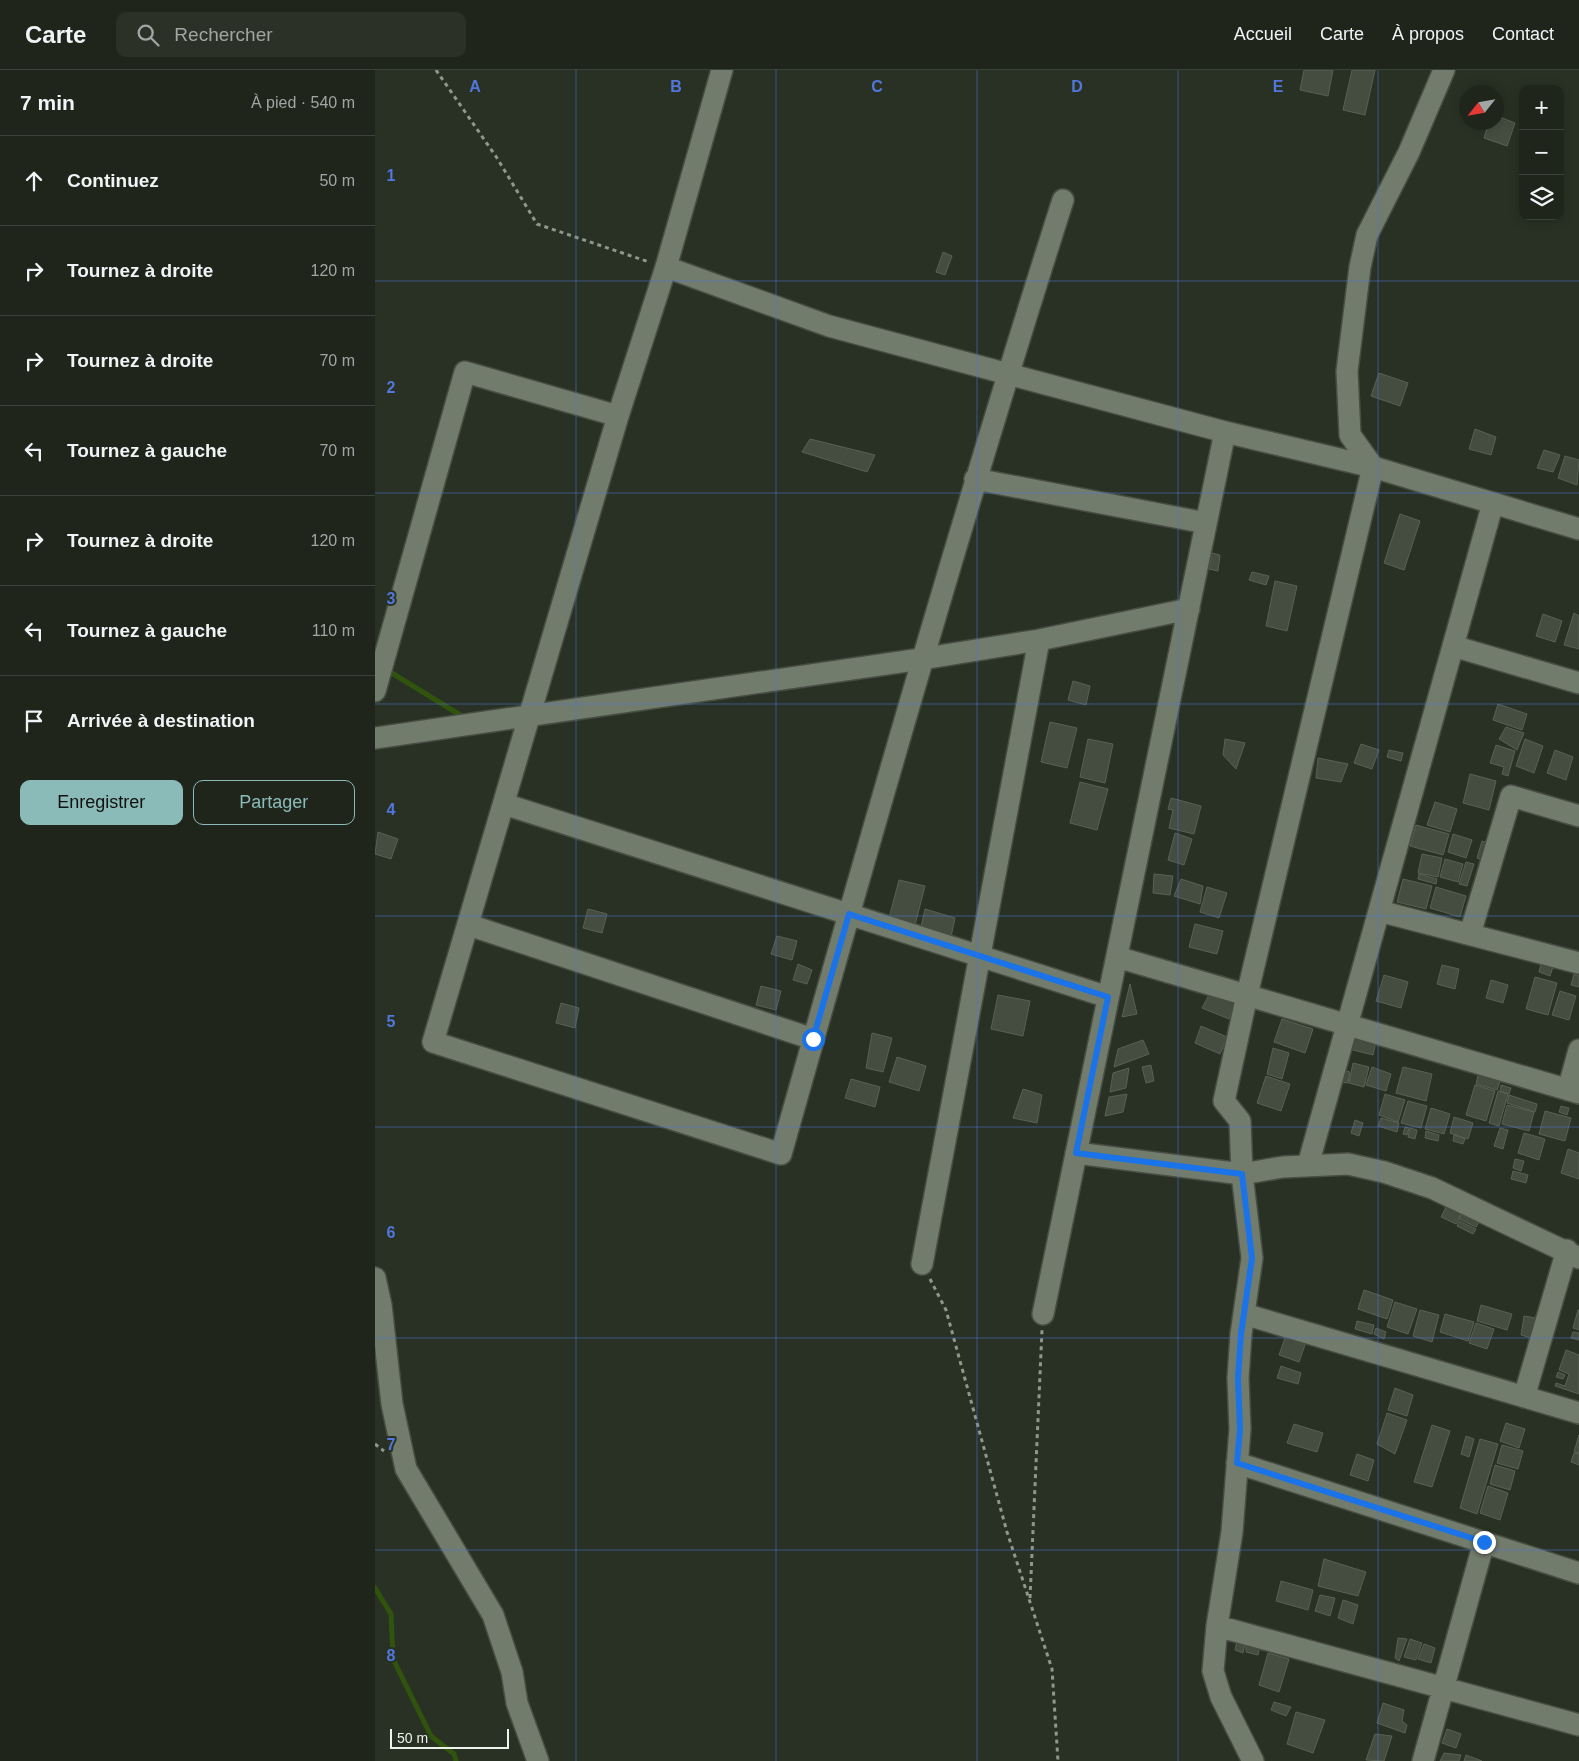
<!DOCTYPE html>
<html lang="fr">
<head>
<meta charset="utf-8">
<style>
  body { margin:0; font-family:Helvetica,sans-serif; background:#2c3128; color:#f1f3f6 }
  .controls { position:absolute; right:15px; top:15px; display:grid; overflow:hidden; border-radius:10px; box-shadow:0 2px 12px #0003 }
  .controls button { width:45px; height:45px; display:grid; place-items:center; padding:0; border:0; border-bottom:1px solid #3c423a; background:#1f251b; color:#f1f3f6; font:25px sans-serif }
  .compass { position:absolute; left:1084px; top:15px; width:45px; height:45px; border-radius:50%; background:#1f251b; box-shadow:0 2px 12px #0003; rotate:239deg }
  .scale { position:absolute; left:15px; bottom:12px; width:119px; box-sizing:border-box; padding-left:5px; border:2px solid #edf3ea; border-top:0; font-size:14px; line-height:18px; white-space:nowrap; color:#edf3ea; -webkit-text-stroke:4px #293124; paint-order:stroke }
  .stop { position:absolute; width:15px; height:15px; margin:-11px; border:4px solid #1a73e8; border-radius:50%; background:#fff }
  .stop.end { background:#1a73e8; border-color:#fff; box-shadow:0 1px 5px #0008 }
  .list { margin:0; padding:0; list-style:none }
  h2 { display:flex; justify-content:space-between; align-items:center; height:65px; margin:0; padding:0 20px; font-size:21px }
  h2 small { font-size:16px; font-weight:400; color:#a1a5a3 }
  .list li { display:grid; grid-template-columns:32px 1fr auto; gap:15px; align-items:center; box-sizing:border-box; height:90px; padding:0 20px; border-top:1px solid #3c423a }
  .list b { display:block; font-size:19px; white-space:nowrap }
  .list em { font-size:16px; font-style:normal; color:#a1a5a3 }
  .actions { display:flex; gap:10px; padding:15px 20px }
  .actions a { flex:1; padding:11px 0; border:1px solid #8bbbb9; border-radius:10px; text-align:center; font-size:18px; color:#8bbbb9 }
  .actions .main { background:#8bbbb9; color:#111 }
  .icon { flex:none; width:28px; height:28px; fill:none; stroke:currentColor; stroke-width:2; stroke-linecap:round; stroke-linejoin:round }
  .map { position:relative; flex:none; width:1204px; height:1691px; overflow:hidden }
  header { display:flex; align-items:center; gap:30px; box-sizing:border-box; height:70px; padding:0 25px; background:#1f251b; border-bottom:1px solid #3c423a }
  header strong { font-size:24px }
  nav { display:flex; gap:28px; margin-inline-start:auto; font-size:18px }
  .search { width:350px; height:45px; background:#2c3128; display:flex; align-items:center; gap:12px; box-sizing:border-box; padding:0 18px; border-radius:10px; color:#a1a5a3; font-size:19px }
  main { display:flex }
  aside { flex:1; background:#1f251b }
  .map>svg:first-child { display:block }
</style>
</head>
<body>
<header>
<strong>Carte</strong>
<div class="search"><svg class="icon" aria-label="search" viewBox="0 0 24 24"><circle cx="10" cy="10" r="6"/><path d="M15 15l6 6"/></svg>Rechercher</div>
<nav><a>Accueil</a><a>Carte</a><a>À propos</a><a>Contact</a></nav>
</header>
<main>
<aside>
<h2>7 min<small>À pied · 540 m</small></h2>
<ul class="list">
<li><svg class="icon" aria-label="ahead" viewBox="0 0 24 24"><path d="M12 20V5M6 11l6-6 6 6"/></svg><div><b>Continuez</b></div><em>50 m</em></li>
<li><svg class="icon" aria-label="right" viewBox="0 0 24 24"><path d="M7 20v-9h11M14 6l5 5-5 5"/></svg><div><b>Tournez à droite</b></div><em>120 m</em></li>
<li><svg class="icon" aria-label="right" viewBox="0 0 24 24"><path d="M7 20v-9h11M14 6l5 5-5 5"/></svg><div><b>Tournez à droite</b></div><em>70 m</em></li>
<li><svg class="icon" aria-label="left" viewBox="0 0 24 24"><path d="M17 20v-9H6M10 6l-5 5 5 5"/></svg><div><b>Tournez à gauche</b></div><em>70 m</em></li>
<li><svg class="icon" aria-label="right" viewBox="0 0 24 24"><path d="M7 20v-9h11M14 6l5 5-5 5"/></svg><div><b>Tournez à droite</b></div><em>120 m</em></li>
<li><svg class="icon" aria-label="left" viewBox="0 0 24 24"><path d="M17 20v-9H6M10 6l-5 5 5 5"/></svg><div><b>Tournez à gauche</b></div><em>110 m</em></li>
<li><svg class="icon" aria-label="arrive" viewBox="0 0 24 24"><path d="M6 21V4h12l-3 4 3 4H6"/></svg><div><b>Arrivée à destination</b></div></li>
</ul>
<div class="actions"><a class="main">Enregistrer</a><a>Partager</a></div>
</aside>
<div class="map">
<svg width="1204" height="1691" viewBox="0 0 1204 1691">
  <rect width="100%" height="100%" fill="#293124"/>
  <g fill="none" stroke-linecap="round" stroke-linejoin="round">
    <path stroke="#30540e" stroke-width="5" d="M12,600l78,48
      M0,1518l16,26 2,45 38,77 23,18 2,7"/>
  </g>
  <path fill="#444d3f" stroke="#586153" d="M929,0h29l-5,26 -28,-6z
    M977,0h23l-10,45 -22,-5z
    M1122,46l18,7 -8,23 -23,-8 5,-16h8z
    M568,182l9,4 -7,19 -9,-3z
    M1004,303l29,10 -8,23 -29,-10z
    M1100,359l21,8 -5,18 -22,-6z
    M435,369l65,16 -8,17 -65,-20z
    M1169,380l16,5 -7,17 -16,-4z
    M1190,386l14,4 -2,25 -19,-7z
    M1025,444l20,7 -16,49 -20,-7z
    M837,483l8,2 -2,16 -9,-2z
    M877,502l17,4 -3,9 -17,-5z
    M900,511l22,5 -10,45 -21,-5z
    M1199,543l5,3v33l-15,-4z
    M1168,544l19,7 -7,21 -19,-6z
    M698,611l17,5 -4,19 -18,-5z
    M1123,634l29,10 -5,16 -29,-10z
    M675,652l27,6 -10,40 -26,-6z
    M1131,657l18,6 -7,17 -18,-11z
    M713,669l25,5 -8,39 -25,-6z
    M850,669l20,4 -9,26 -13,-14z
    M1150,669l18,7 -9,27 -18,-7z
    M986,674l18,6 -7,19 -18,-6z
    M1121,675l19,6 -7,25 -6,-2 2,-7 -14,-4z
    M1014,680l14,3 -2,8 -14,-4z
    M1180,680l18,7 -7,23 -19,-7z
    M943,688l30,6 -7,18 -25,-4z
    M1095,704l26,7 -7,29 -26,-7z
    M705,712l28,7 -11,41 -27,-7z
    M796,728l30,8 -7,28 -25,-6 4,-18 -5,-1z
    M1060,732l22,7 -7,23 -23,-7z
    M1041,755l33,9 -6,21 -33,-9z
    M3,762l20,7 -7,20 -16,-5z
    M800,763l17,6 -8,26 -16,-5z
    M1078,764l19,6 -6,18 -18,-6z
    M1107,771l8,3 -5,17 -8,-3z
    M1047,784l20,4 -4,19 -20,-4z
    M1070,789l18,5 -5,18 -18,-5z
    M1091,792l8,2 -7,22 -8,-2z
    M779,804l19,2 -3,19 -17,-2z
    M1044,804l18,5 -1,5 -18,-5z
    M806,809l22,7 -3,18 -26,-8z
    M1028,809l29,7 -6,23 -29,-7z
    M524,810l26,6 -10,39 -26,-7z
    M832,817l20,6 -8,25 -19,-6z
    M1061,817l30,9 -6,21 -30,-9z
    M213,839l19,5 -5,19 -19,-5z
    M550,839l30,9 -4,19 -30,-10z
    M820,854l28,7 -6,23 -28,-7z
    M402,866l20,5 -5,19 -21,-6z
    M423,894l14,6 -5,14 -14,-4z
    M1166,894l12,3 -3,9 -11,-4z
    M1067,895l17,4 -4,20 -18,-5z
    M1199,904l5,2v11l-8,-2z
    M1009,905l24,7 -7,26 -25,-7z
    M1160,907l22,6 -9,32 -22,-6z
    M1116,910l17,5 -5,18 -17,-5z
    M755,914l7,30 -15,3z
    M386,916l20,5 -5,19 -20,-5z
    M1185,921l16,5 -7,24 -17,-5z
    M835,923l26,9 -7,17 -27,-11z
    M623,925l32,6 -7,35 -32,-7z
    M186,933l18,5 -4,20 -19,-5z
    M907,949l31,10 -8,24 -31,-11z
    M826,956l26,11 -7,17 -25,-11z
    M497,963l20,5 -9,34 -17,-4z
    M977,965l24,6 -3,14 -24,-6z
    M768,970l6,14 -35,13 4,-18z
    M898,978l16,5 -7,26 -15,-5z
    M522,987l29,9 -7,25 -30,-9z
    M978,993l16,4 -5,20 -15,-4z
    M776,995l3,16 -8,2 -4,-16z
    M997,997l19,7 -5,17 -20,-6z
    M1028,997l29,7 -6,27 -30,-8z
    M754,998l-3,20 -16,4 3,-19z
    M967,1000l8,2 -2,11 -9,-1z
    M1103,1005l22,6 -3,9 -21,-6z
    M891,1006l24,8 -9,27 -24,-8z
    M476,1009l29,8 -5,20 -30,-9z
    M1100,1015l20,6 -9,30 -20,-6z
    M1126,1015l10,3 -2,6 -9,-3z
    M648,1019l19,6 -5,28 -24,-5z
    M1123,1021l10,3 -9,32 -10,-3z
    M752,1024l-4,18 -18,4 4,-19z
    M1010,1024l20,6 -7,22 -19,-7z
    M1134,1025l28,9 -2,8 -28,-9z
    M1033,1031l19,5 -6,22 -20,-5z
    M1132,1035l27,7 -5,19 -27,-7z
    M1186,1036l8,2 -2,7 -8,-3z
    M1056,1038l19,6 -6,20 -19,-5z
    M1170,1041l26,7 -6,23 -26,-7z
    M1079,1047l19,6 -5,16 -18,-6z
    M1006,1048l18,5 -2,9 -19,-6z
    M980,1050l8,3 -4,13 -8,-3z
    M1030,1057l4,1 -2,7 -4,-1z
    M1035,1058l7,2 -2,9 -7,-2z
    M1125,1058l8,2 -5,19 -9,-3z
    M1051,1061l13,4 -1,6 -13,-3z
    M1149,1063l21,6 -6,21 -21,-7z
    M1079,1065l11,4 -2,5 -10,-3z
    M1193,1079l11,4v26l-18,-6z
    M1140,1089l9,2 -3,10 -8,-3z
    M1138,1101l15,4 -2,8 -15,-4z
    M1073,1133l15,7 -7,14 -15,-7z
    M1088,1141l18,8 -5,8 -17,-8z
    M1084,1151l17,8 -3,5 -16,-8z
    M989,1220l29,10 -6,19 -29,-10z
    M1020,1232l22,7 -9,25 -21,-7z
    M1106,1235l31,9 -5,16 -30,-9z
    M1045,1240l19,5 -7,27 -19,-6z
    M1203,1240h1v20l-6,-2z
    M1070,1244l29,8 -6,19 -28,-9z
    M1149,1246l18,3 -4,21 -17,-5z
    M982,1251l17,4 -2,9 -17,-5z
    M1101,1253l18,6 -7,20 -18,-6z
    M1001,1258l10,4 -2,7 -10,-5z
    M1198,1262l6,1v7l-8,-2z
    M911,1265l20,7 -7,20 -20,-7z
    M1191,1280l13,5v39l-24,-8 1,-3 9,3 4,-12 -10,-4z
    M906,1296l20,7 -3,11 -21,-6z
    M1183,1302l7,3 -2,4 -7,-2z
    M1020,1318l18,7 -6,21 -19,-6z
    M1012,1343l20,7 -12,34 -18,-10z
    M1131,1353l19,6 -6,19 -19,-7z
    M919,1354l29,9 -6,19 -30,-9z
    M1057,1355l18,6 -18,56 -18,-5z
    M1204,1365v18l-5,-1z
    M1091,1366l8,3 -5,18 -8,-3z
    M1105,1369l18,5 -21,70 -17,-6z
    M1127,1375l21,6 -5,18 -21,-6z
    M1199,1383l5,1v11l-8,-3z
    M982,1384l17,6 -6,21 -18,-6z
    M1120,1395l20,6 -5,19 -20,-6z
    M1113,1416l20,7 -8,27 -20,-7z
    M949,1489l42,13 -8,24 -40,-10z
    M906,1511l32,9 -5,20 -32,-9z
    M945,1525l15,3 -5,18 -15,-5z
    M968,1530l15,5 -5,19 -15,-6z
    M1023,1568l9,1 -8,22 -4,-3z
    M1035,1569l12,4 -6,17 -12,-3z
    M862,1571l8,3 -2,9 -8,-3z
    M1049,1574l11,4 -4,15 -13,-4z
    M871,1575l14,2 -2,8 -12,-3z
    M893,1583l21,6 -10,33 -20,-7z
    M899,1632l17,5 -5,9 -15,-6z
    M1008,1633l21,7 -2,11 5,4 -2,8 -28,-10z
    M921,1642l29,8 -12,33 -26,-9z
    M1072,1659l14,5 -5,14 -14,-5z
    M1000,1664l17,2 -8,25 -18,-1z
    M1069,1683l17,2 -2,6h-19z
    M1091,1685l16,6h-18z"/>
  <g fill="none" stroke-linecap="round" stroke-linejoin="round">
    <g stroke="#474d42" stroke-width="24">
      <path id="minor" d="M347,0l-56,197 -48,149 -185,626 348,112c90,-319 181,-638 282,-954
        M291,197l163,59 396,106 148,35 206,62
        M600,409l231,44
        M1078,576l126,37
        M0,621l90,-319 153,44
        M0,668l546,-79 118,-19 150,-31
        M129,734l604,193
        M1004,841l200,52
        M94,855l344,114
        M1095,864l41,-138 68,20
        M742,887l462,136
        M1193,1020l11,-40
        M701,1083l166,21 41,-7 65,-3 36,8 48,16 147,70
        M933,1095l185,-662
        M547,1194l117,-624
        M0,1208l6,27 11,99 14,65 87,146 19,57 5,31 21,58
        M668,1244l182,-882
        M869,1244l335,99
        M1149,1327l43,-147
        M862,1393l342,110
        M842,1556l362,99
        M878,1691l-32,-64 -8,-26 4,-45 15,-94 8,-103 -2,-51 3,-44 11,-76 -10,-84 -2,-53 -16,-20 23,-106 126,-528 -23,-32 -3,-64 13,-104 7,-32 42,-83 35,-82
        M1048,1691l61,-219"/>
    </g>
    <path stroke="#90978c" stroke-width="3" stroke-dasharray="4 4" stroke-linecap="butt" d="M61,0l61,88 40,66 112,38
      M555,1209l16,31 61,222 45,137 6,92
      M0,1374l9,7
      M655,1528l12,-268"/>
    <use href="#minor" stroke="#727c6c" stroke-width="21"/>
  </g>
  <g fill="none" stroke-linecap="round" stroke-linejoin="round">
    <path stroke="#1a73e8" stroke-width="6" d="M438,969l36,-125 259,83 -32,156 166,21 10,84 -11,76 -3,44 2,51 -3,34 247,79"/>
  </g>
  <path fill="none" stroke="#5177dc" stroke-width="1" stroke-opacity="0.55" d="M201,0v1691M401,0v1691M602,0v1691M803,0v1691M1003,0v1691M0,211h1204M0,423h1204M0,634h1204M0,846h1204M0,1057h1204M0,1268h1204M0,1480h1204"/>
  <g font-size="16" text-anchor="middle" font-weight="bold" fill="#5177dc" stroke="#293124" stroke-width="4" stroke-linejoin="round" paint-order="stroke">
    <text x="100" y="22">A</text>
    <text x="301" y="22">B</text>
    <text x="502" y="22">C</text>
    <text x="702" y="22">D</text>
    <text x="903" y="22">E</text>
    <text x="16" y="111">1</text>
    <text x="16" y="323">2</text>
    <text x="16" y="534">3</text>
    <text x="16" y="745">4</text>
    <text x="16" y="957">5</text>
    <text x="16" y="1168">6</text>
    <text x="16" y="1380">7</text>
    <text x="16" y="1591">8</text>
  </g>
</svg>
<div class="controls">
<button>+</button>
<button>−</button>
<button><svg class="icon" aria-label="layers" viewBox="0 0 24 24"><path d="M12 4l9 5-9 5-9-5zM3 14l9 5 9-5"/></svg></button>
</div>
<svg class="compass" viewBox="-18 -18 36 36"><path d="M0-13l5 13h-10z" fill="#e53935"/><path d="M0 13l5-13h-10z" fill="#a1a5a3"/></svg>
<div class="scale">50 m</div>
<div class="stop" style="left:438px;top:969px"></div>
<div class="stop end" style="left:1109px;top:1472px"></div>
</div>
</main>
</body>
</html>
